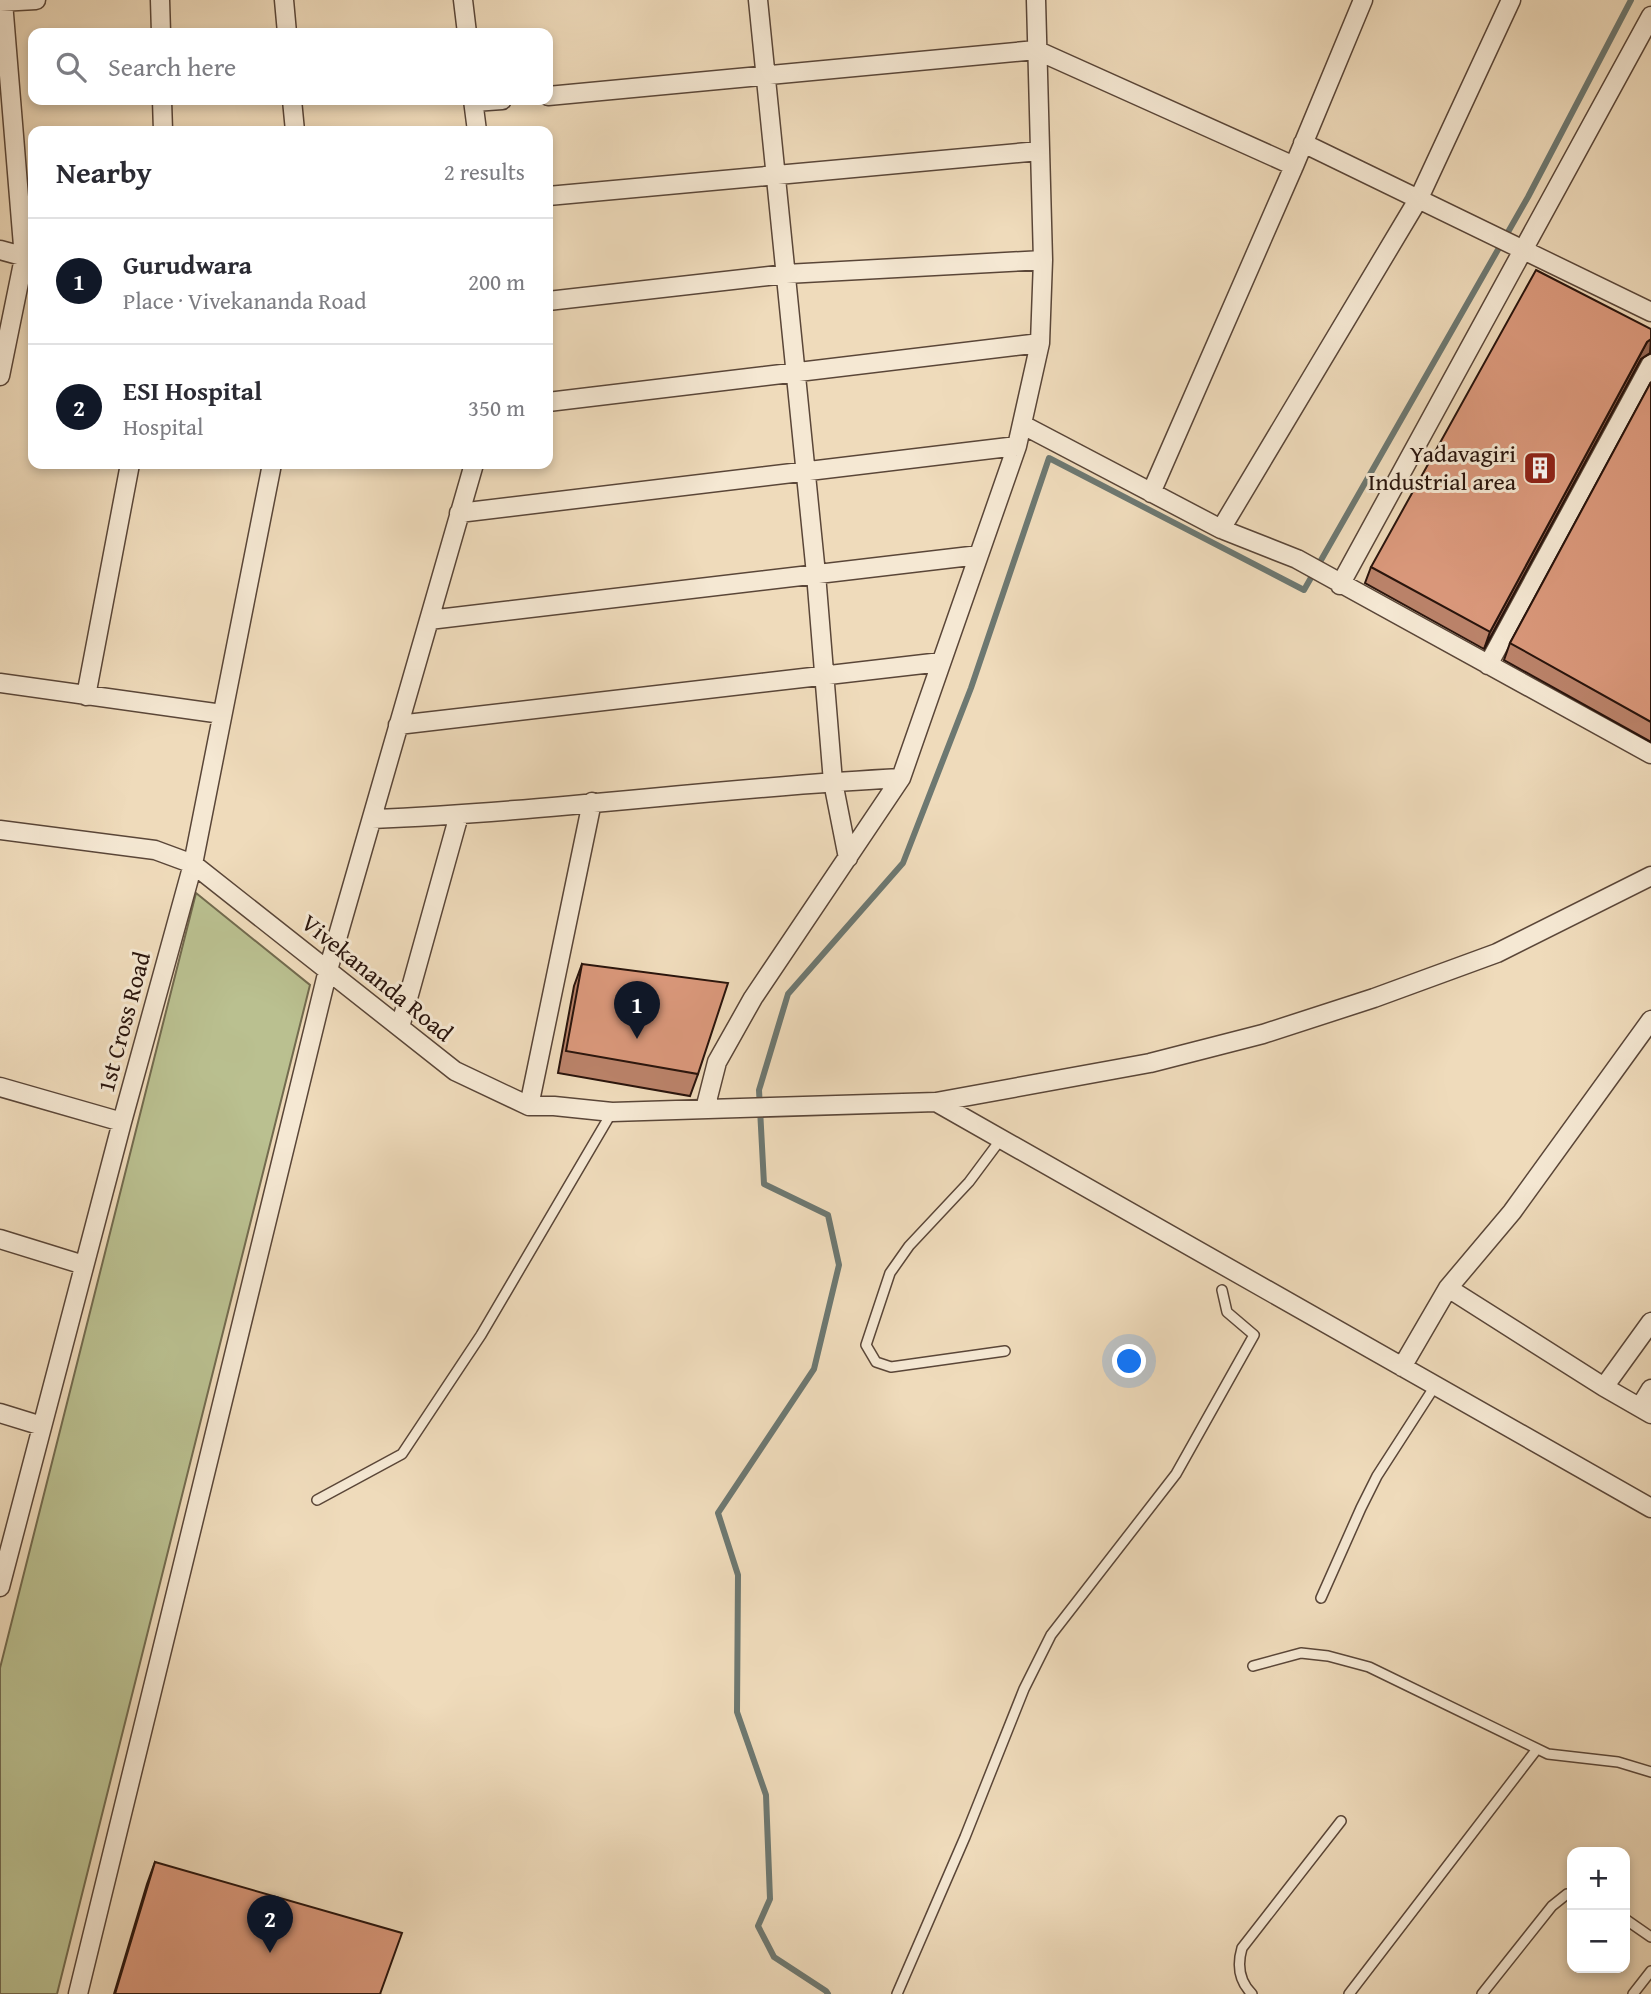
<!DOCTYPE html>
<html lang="en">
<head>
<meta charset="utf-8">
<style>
  body { margin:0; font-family:"Gentium Book Plus",serif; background:#f2f2f3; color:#2b2b33 }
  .controls { position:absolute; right:21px; bottom:21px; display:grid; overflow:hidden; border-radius:14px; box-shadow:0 4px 10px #0003 }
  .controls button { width:63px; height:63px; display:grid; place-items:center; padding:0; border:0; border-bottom:2px solid #e1e1e2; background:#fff; color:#2b2b33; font:35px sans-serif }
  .you { position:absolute; left:1130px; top:1362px; width:24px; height:24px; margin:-18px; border:5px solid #fff; border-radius:50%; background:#1a73e8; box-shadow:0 0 0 10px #1a73e833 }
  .badge { display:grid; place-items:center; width:46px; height:46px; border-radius:50%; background:#111827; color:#fff; font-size:23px; font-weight:700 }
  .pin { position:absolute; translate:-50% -58px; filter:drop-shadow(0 2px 4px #0008) }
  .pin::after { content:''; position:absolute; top:37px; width:24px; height:21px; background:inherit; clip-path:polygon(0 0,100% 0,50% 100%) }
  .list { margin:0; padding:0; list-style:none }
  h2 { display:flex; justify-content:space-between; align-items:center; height:91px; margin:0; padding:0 28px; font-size:30px }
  h2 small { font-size:23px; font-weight:400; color:#7c7c81 }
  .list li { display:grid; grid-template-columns:46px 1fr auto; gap:21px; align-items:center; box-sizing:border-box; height:126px; padding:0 28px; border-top:2px solid #e1e1e2 }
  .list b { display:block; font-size:26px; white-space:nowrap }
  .list p { margin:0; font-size:23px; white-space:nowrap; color:#7c7c81 }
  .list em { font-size:23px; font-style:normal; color:#7c7c81 }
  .icon { flex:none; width:38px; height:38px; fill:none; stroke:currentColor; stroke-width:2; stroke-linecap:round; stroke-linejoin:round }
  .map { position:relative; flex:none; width:1651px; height:1994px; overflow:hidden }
  .search { position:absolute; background:#fff; box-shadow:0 4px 10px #0003; left:28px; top:28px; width:525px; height:77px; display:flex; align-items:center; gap:18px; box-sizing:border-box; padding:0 24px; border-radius:14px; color:#7c7c81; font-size:26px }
  .panel { position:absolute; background:#fff; box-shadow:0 4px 10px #0003; left:28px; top:126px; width:525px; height:343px; border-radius:14px }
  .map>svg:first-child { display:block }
</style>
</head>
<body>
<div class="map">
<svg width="1651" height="1994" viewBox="0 0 1651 1994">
  <rect width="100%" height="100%" fill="#efdbbb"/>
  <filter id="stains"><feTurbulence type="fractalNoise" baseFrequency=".00286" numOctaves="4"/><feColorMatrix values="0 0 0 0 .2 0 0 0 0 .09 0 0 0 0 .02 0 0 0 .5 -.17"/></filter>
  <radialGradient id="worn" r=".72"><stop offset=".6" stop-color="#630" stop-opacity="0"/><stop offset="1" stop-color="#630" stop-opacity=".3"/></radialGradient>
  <path fill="#bac090" stroke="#726a4e" stroke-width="2" d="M196,893l114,92 -253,1009h-57v-326z"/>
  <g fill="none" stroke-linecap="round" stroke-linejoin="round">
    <path stroke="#6d7871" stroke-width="6" d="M828,1994l-2,-3 -52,-34 -16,-31 12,-27 -4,-104 -29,-83 1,-137 -20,-62 96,-144 25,-104 -11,-50 -64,-31 -5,-94 29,-96 115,-131 68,-175 78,-230 255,132 224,-393 103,-197"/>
    <g stroke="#5a4638" stroke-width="12">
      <path id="service" d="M1001,1139l-32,43 -60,64 -19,27 -24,72 10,17 15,5 114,-16
        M317,1500l85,-46 79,-119 131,-223
        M1321,1598l40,-90 16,-32 58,-90
        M1253,1666l48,-13 27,3 41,11 179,87 70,8 33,10
        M1625,1919l26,18
        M897,1994l68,-157 59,-148 27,-54 125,-161 78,-139 -27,-23 -5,-22
        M1252,1994c-13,-13 -15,-29 -10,-46l99,-127
        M1349,1994l188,-245
        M1482,1994l70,-88 15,-12h5
        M1633,1994l18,-23"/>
    </g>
    <g stroke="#5a4638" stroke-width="21">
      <path id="minor" d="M160,0l1,33
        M284,0l3,33
        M463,0l4,33
        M758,0l58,574 17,208 15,76
        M0,2l36,-2
        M548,96l488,-46 258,116
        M162,100l1,31
        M292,100l3,31
        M473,100l4,31
        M474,102l28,-2
        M1303,143l348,169
        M548,196l491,-45
        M0,250l33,9
        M548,301l238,-27 257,-14
        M0,376l24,-118 -21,-256
        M548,402l492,-59
        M1023,425l198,104 76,30 354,195
        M1151,493l143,-327 69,-166
        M459,513l558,-67
        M1221,529l198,-331 92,-198
        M1340,585l311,-569
        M429,620l550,-65
        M1488,665l163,-301
        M0,683l222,31
        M86,696l44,-232
        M398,725l543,-63
        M372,819c176,-7 352,-32 529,-41
        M0,830l155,20 38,14 262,207 74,35h25l58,6 324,-10 214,-39 113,-29 111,-36 123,-45 154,-77
        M400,1027l59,-212
        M0,1087l122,35
        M936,1102l715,406
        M529,1106l63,-304
        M705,1109l12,-47 36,-64 148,-220 116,-332 23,-103 3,-83 -7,-260
        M0,1239l84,26
        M1448,1288l156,99 47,27
        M1402,1367l46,-79 64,-76 139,-192
        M1604,1387l47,-65
        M1640,1407l11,-18
        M0,1413l42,13
        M0,1587l122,-465 71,-258 79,-400
        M78,1994l250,-1024 146,-506"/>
    </g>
    <use href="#service" stroke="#f5e8d3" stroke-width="9"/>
    <use href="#minor" stroke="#f5e8d3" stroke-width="18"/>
  </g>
  <path fill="#bb836a" stroke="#29140c" stroke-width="2" d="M1651,329v24l-10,6 -157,290 -119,-66 6,-16z
    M1651,382v360l-147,-82 6,-17z
    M582,964l116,110 -8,22 -132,-23 16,-87z
    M155,1862l225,132h-266l33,-110z"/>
  <path fill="#996a56" stroke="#29140c" stroke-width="2" d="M1651,339l-1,14 -9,6 -157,290 6,-17 157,-290z"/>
  <path fill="#da987b" stroke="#29140c" stroke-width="2" d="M1536,270l115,59v10l-4,3 -157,290 -119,-65z
    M1651,382v340l-141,-79z
    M582,964l146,19 -30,91 -132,-23z
    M155,1862l247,71 -22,61h-265z"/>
  <defs>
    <g id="building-square" transform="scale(1.75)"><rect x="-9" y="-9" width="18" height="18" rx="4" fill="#8f2418" stroke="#f5e8d3"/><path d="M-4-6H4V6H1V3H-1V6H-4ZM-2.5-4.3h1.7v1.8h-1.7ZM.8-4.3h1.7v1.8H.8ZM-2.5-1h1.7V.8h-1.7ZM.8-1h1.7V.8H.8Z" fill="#fff"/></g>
  </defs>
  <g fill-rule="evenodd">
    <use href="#building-square" x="1540" y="468"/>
  </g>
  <g text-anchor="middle" stroke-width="6" stroke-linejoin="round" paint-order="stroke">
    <g font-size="24" fill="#29140c" stroke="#f5e8d3" text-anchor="end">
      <text x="1516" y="462">Yadavagiri<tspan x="1516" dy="28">Industrial area</tspan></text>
    </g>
    <g font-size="24" fill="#29140c" stroke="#f5e8d3">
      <text transform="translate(377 978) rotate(39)" y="8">Vivekananda Road</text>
      <text transform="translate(124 1022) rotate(-75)" y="8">1st Cross Road</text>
    </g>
  </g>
  <rect width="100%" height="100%" filter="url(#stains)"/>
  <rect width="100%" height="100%" fill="url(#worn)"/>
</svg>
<div class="controls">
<button>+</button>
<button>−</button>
</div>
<div class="you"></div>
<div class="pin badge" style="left:637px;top:1039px">1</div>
<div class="pin badge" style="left:270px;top:1953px">2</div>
<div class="search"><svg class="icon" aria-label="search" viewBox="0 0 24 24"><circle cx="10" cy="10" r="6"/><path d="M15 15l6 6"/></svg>Search here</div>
<section class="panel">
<h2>Nearby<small>2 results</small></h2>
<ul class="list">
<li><span class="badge">1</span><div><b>Gurudwara</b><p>Place · Vivekananda Road</p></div><em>200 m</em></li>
<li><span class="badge">2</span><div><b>ESI Hospital</b><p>Hospital</p></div><em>350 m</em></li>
</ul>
</section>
</div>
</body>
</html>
